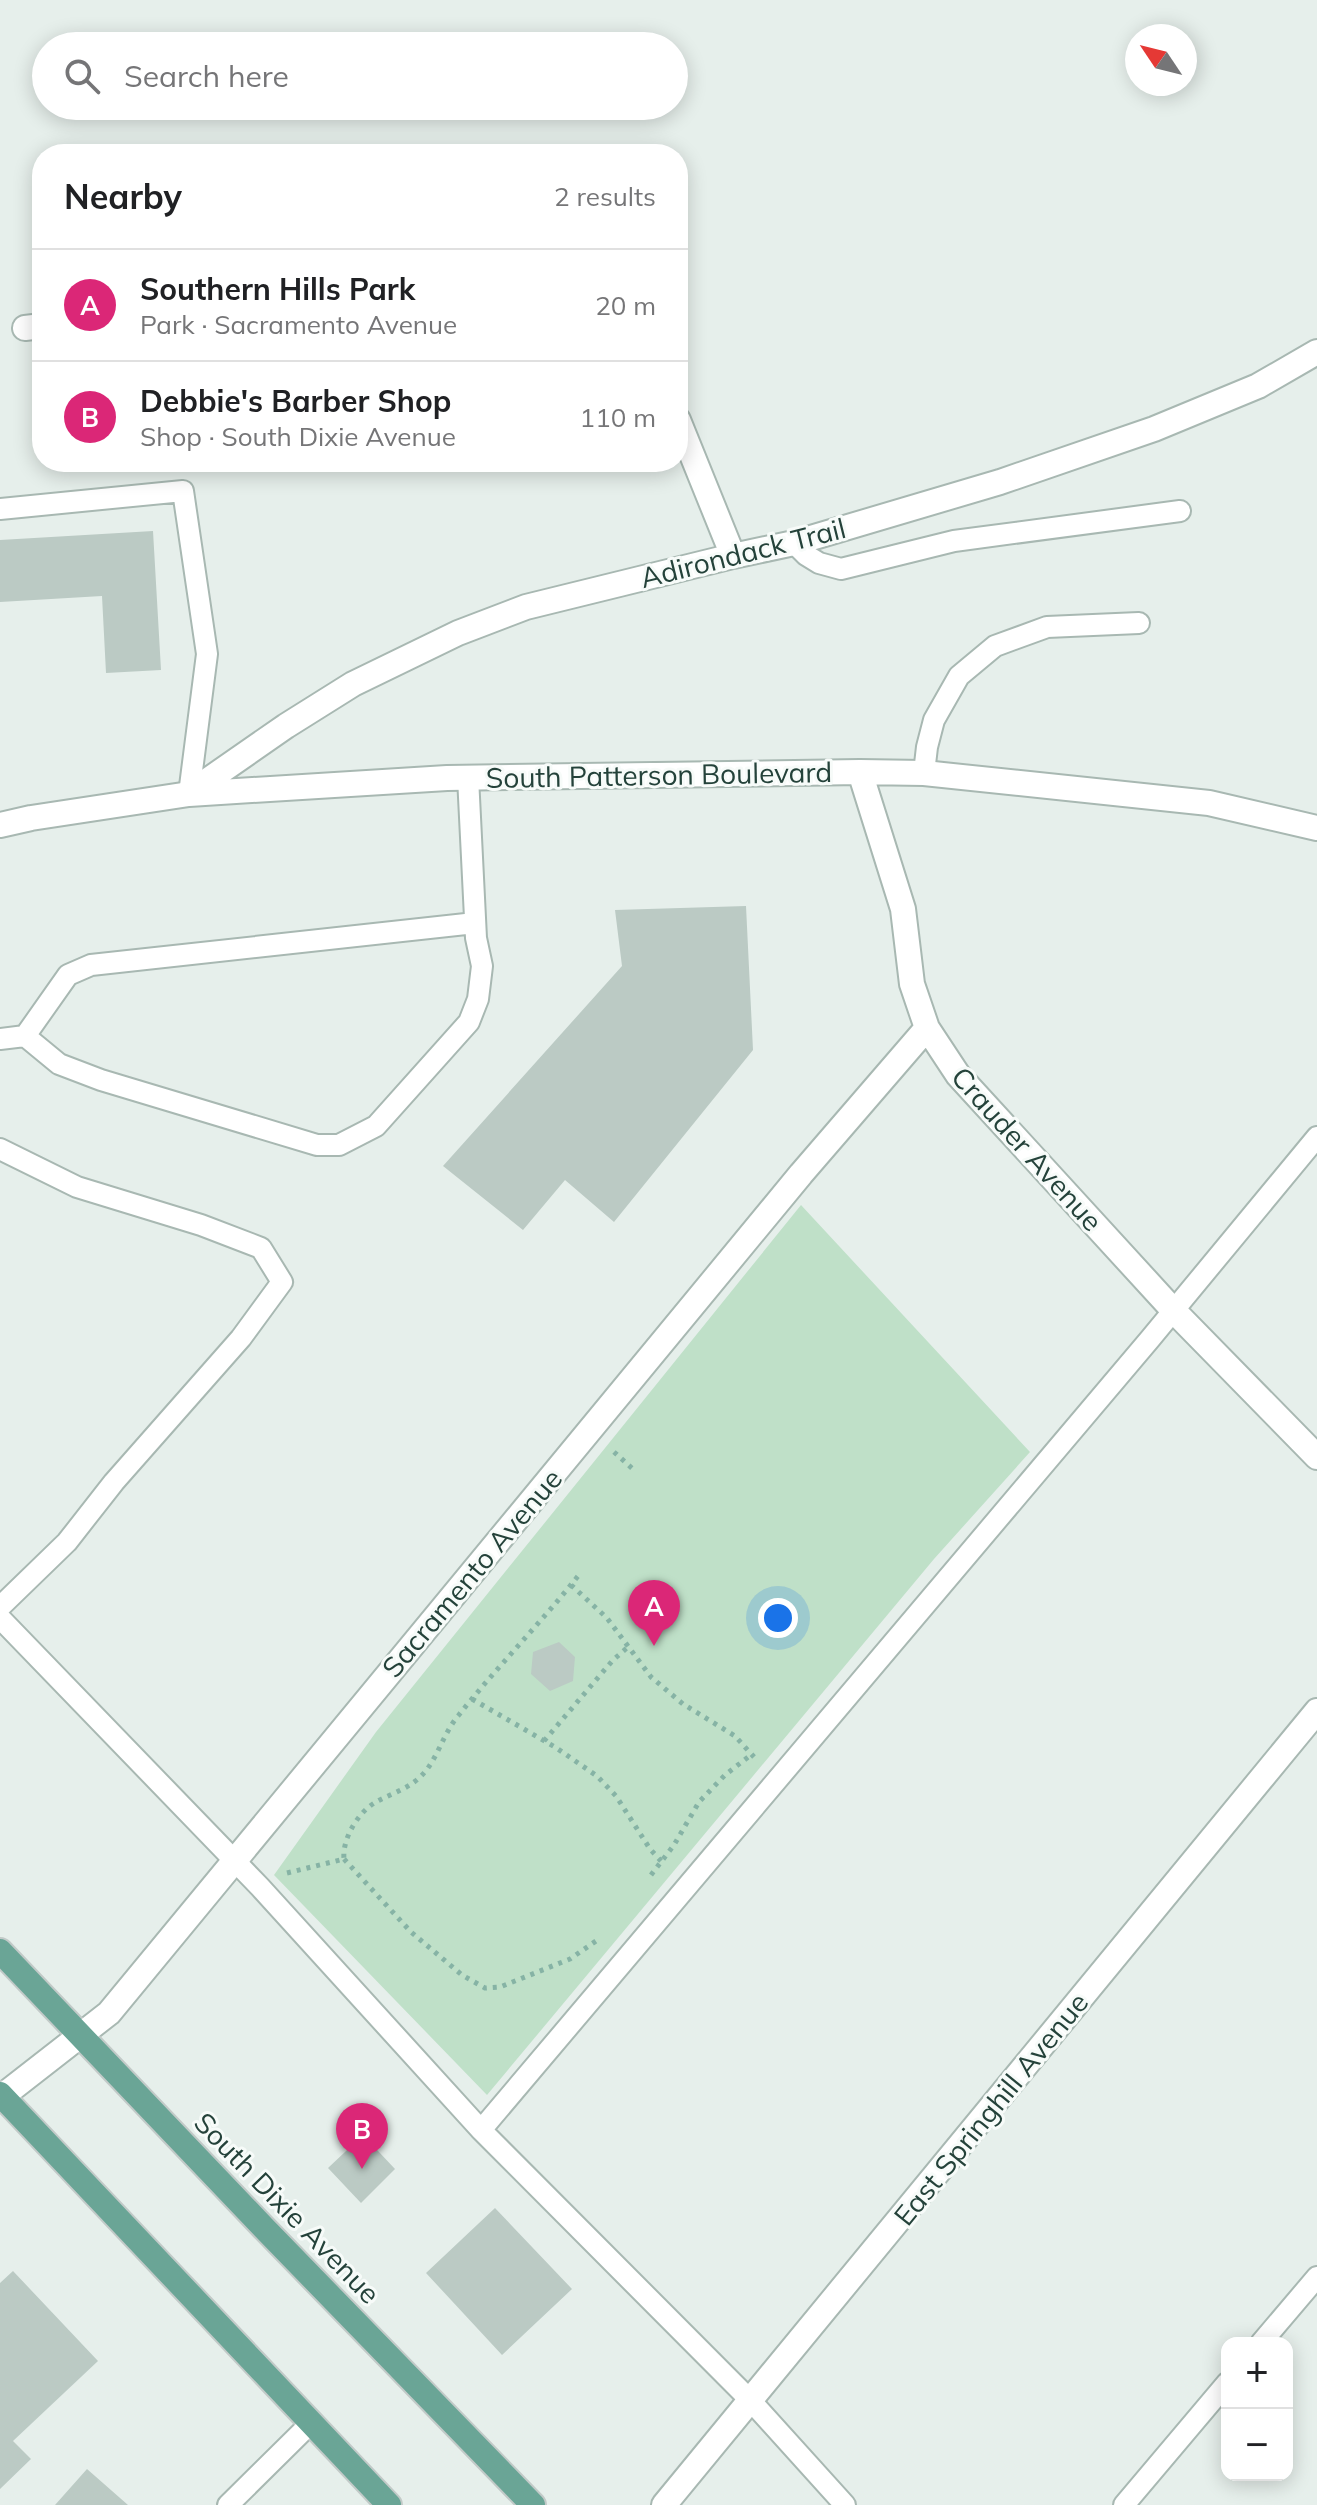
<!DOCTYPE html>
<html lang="en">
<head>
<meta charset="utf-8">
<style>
  body { margin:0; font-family:Mulish,sans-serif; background:#f2f2f2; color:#202124 }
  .controls { position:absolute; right:24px; bottom:24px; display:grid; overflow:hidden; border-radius:16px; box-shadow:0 4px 20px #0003 }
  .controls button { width:72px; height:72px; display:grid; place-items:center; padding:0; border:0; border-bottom:2px solid #e0e0e0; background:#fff; color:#202124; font:40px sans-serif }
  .compass { position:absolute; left:1125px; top:24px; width:72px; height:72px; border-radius:50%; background:#fff; box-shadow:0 4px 20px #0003; rotate:305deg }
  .you { position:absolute; left:778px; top:1618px; width:28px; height:28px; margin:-20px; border:6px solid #fff; border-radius:50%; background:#1a73e8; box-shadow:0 0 0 12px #1a73e833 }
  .badge { display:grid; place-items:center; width:52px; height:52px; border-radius:50%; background:#db2777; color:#fff; font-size:26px; font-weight:700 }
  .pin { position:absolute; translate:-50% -66px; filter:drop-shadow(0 2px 4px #0008) }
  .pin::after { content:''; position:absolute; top:42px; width:28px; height:24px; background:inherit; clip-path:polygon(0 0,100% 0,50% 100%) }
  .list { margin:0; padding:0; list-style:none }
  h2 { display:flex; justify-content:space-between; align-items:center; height:104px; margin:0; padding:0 32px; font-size:34px }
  h2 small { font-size:26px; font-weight:400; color:#757577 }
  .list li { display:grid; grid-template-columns:52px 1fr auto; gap:24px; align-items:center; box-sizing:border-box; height:112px; padding:0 32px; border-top:2px solid #e0e0e0 }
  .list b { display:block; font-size:30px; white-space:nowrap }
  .list p { margin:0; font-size:26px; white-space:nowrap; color:#757577 }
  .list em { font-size:26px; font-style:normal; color:#757577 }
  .icon { flex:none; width:44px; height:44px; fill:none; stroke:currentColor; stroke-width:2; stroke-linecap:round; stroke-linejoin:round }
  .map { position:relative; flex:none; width:1317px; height:2505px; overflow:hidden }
  .search { position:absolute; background:#fff; box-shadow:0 4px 20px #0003; left:32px; top:32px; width:656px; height:88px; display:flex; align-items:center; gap:20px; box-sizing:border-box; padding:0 28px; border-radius:44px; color:#757577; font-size:30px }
  .panel { position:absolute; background:#fff; box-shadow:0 4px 20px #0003; left:32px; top:144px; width:656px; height:328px; border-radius:32px }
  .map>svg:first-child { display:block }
</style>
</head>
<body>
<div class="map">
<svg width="1317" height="2505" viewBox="0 0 1317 2505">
  <rect width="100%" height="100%" fill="#e6efeb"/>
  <path fill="#bfe0c8" d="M801,1205l229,247 -96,107 -447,536 -213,-220 102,-143z"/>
  <path fill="#bbcac4" d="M153,531l8,139 -55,3 -4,-77 -102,6v-62z
    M746,906l7,144 -139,172 -49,-42 -42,50 -80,-64 179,-200 -7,-56z
    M559,1642l16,15 -2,24 -23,10 -19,-17 2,-22z
    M363,2135l32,34 -34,34 -33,-35z
    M495,2208l77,81 -70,66 -76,-82z
    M13,2271l85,90 -85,80 18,18 -31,30v-206z
    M87,2469l41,36h-73z"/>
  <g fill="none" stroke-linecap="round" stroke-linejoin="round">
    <g stroke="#a8b8b2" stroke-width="24">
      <path id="lane" d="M0,509l183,-18 24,163 -18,140
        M794,543l12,12 13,8 22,6 113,-28 226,-30
        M924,773l3,-26 7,-27 25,-44 36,-30 52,-19 92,-4
        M25,1036l43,-61 23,-10 384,-42
        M0,1039l25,-3 34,28 42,16 216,65h22l37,-19 93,-104 9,-23 4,-33 -6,-28 -8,-161
        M0,1149l77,38 124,38 60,23 21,34 -41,56 -127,144 -47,60 -67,65
        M0,1618l260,269 221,243 270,271 94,104
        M481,2130l669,-791 167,-202
        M1261,2343l56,-66
        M228,2505l83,-82
        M1124,2505l103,-122"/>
    </g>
    <g stroke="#a8b8b2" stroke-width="28">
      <path id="street" d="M25,328l17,-2
        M678,420l55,136
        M860,772l43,137 9,75 15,44 31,47 216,236 143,146
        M191,792l95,-66 67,-42 105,-51 68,-26 207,-51 61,-13 206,-61 154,-53 104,-43 59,-34
        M0,825l31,-7 158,-24 258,-16 413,-6 64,1 285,30 108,25
        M0,2098l109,-85 692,-839 126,-146
        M664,2505l653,-794"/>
    </g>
    <g stroke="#c2cac8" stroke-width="28">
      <path id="primary" d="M0,1951l264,277 269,277
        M0,2094l389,411"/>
    </g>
    <path stroke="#86b3a5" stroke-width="5" stroke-dasharray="4 6" stroke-linecap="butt" d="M614,1452l21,19
      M571,1585l36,33 44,59 32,27 52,32 19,21
      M472,1699l83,48 42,29 19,20 34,53 11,12
      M544,1741l69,-81 15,-13
      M344,1859l67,73 51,43 23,13 15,-1 70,-28 26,-18
      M287,1873l57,-14c-2,-20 14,-47 32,-57 14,-8 30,-12 43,-24 18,-16 23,-43 39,-62 38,-48 82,-92 120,-140
      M651,1875l23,-30 25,-43 26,-27 27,-21"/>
    <use href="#lane" stroke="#fff" stroke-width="20"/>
    <use href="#street" stroke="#fff" stroke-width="24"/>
    <use href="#primary" stroke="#6aa596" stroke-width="24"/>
  </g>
  <g text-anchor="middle" stroke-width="6" stroke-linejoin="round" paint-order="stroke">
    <g font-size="28" fill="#24423a" stroke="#f7fbf9">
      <text transform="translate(743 553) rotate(-14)" y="10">Adirondack Trail</text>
      <text transform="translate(659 775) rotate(-1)" y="10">South Patterson Boulevard</text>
      <text transform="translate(1027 1149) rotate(48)" y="10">Crauder Avenue</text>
      <text transform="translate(472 1573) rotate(-50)" y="10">Sacramento Avenue</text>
      <text transform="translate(991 2109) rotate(-51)" y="10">East Springhill Avenue</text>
      <text transform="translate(287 2208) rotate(46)" y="10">South Dixie Avenue</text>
    </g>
  </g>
</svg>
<div class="controls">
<button>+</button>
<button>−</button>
</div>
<svg class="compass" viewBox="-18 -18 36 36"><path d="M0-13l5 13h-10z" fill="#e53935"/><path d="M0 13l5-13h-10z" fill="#757577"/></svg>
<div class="you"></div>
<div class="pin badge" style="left:654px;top:1646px">A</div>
<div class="pin badge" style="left:362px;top:2169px">B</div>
<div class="search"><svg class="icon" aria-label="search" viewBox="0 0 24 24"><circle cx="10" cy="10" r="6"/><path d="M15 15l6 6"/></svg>Search here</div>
<section class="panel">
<h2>Nearby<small>2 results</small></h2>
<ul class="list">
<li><span class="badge">A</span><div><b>Southern Hills Park</b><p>Park · Sacramento Avenue</p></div><em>20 m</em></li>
<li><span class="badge">B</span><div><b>Debbie's Barber Shop</b><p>Shop · South Dixie Avenue</p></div><em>110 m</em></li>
</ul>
</section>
</div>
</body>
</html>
